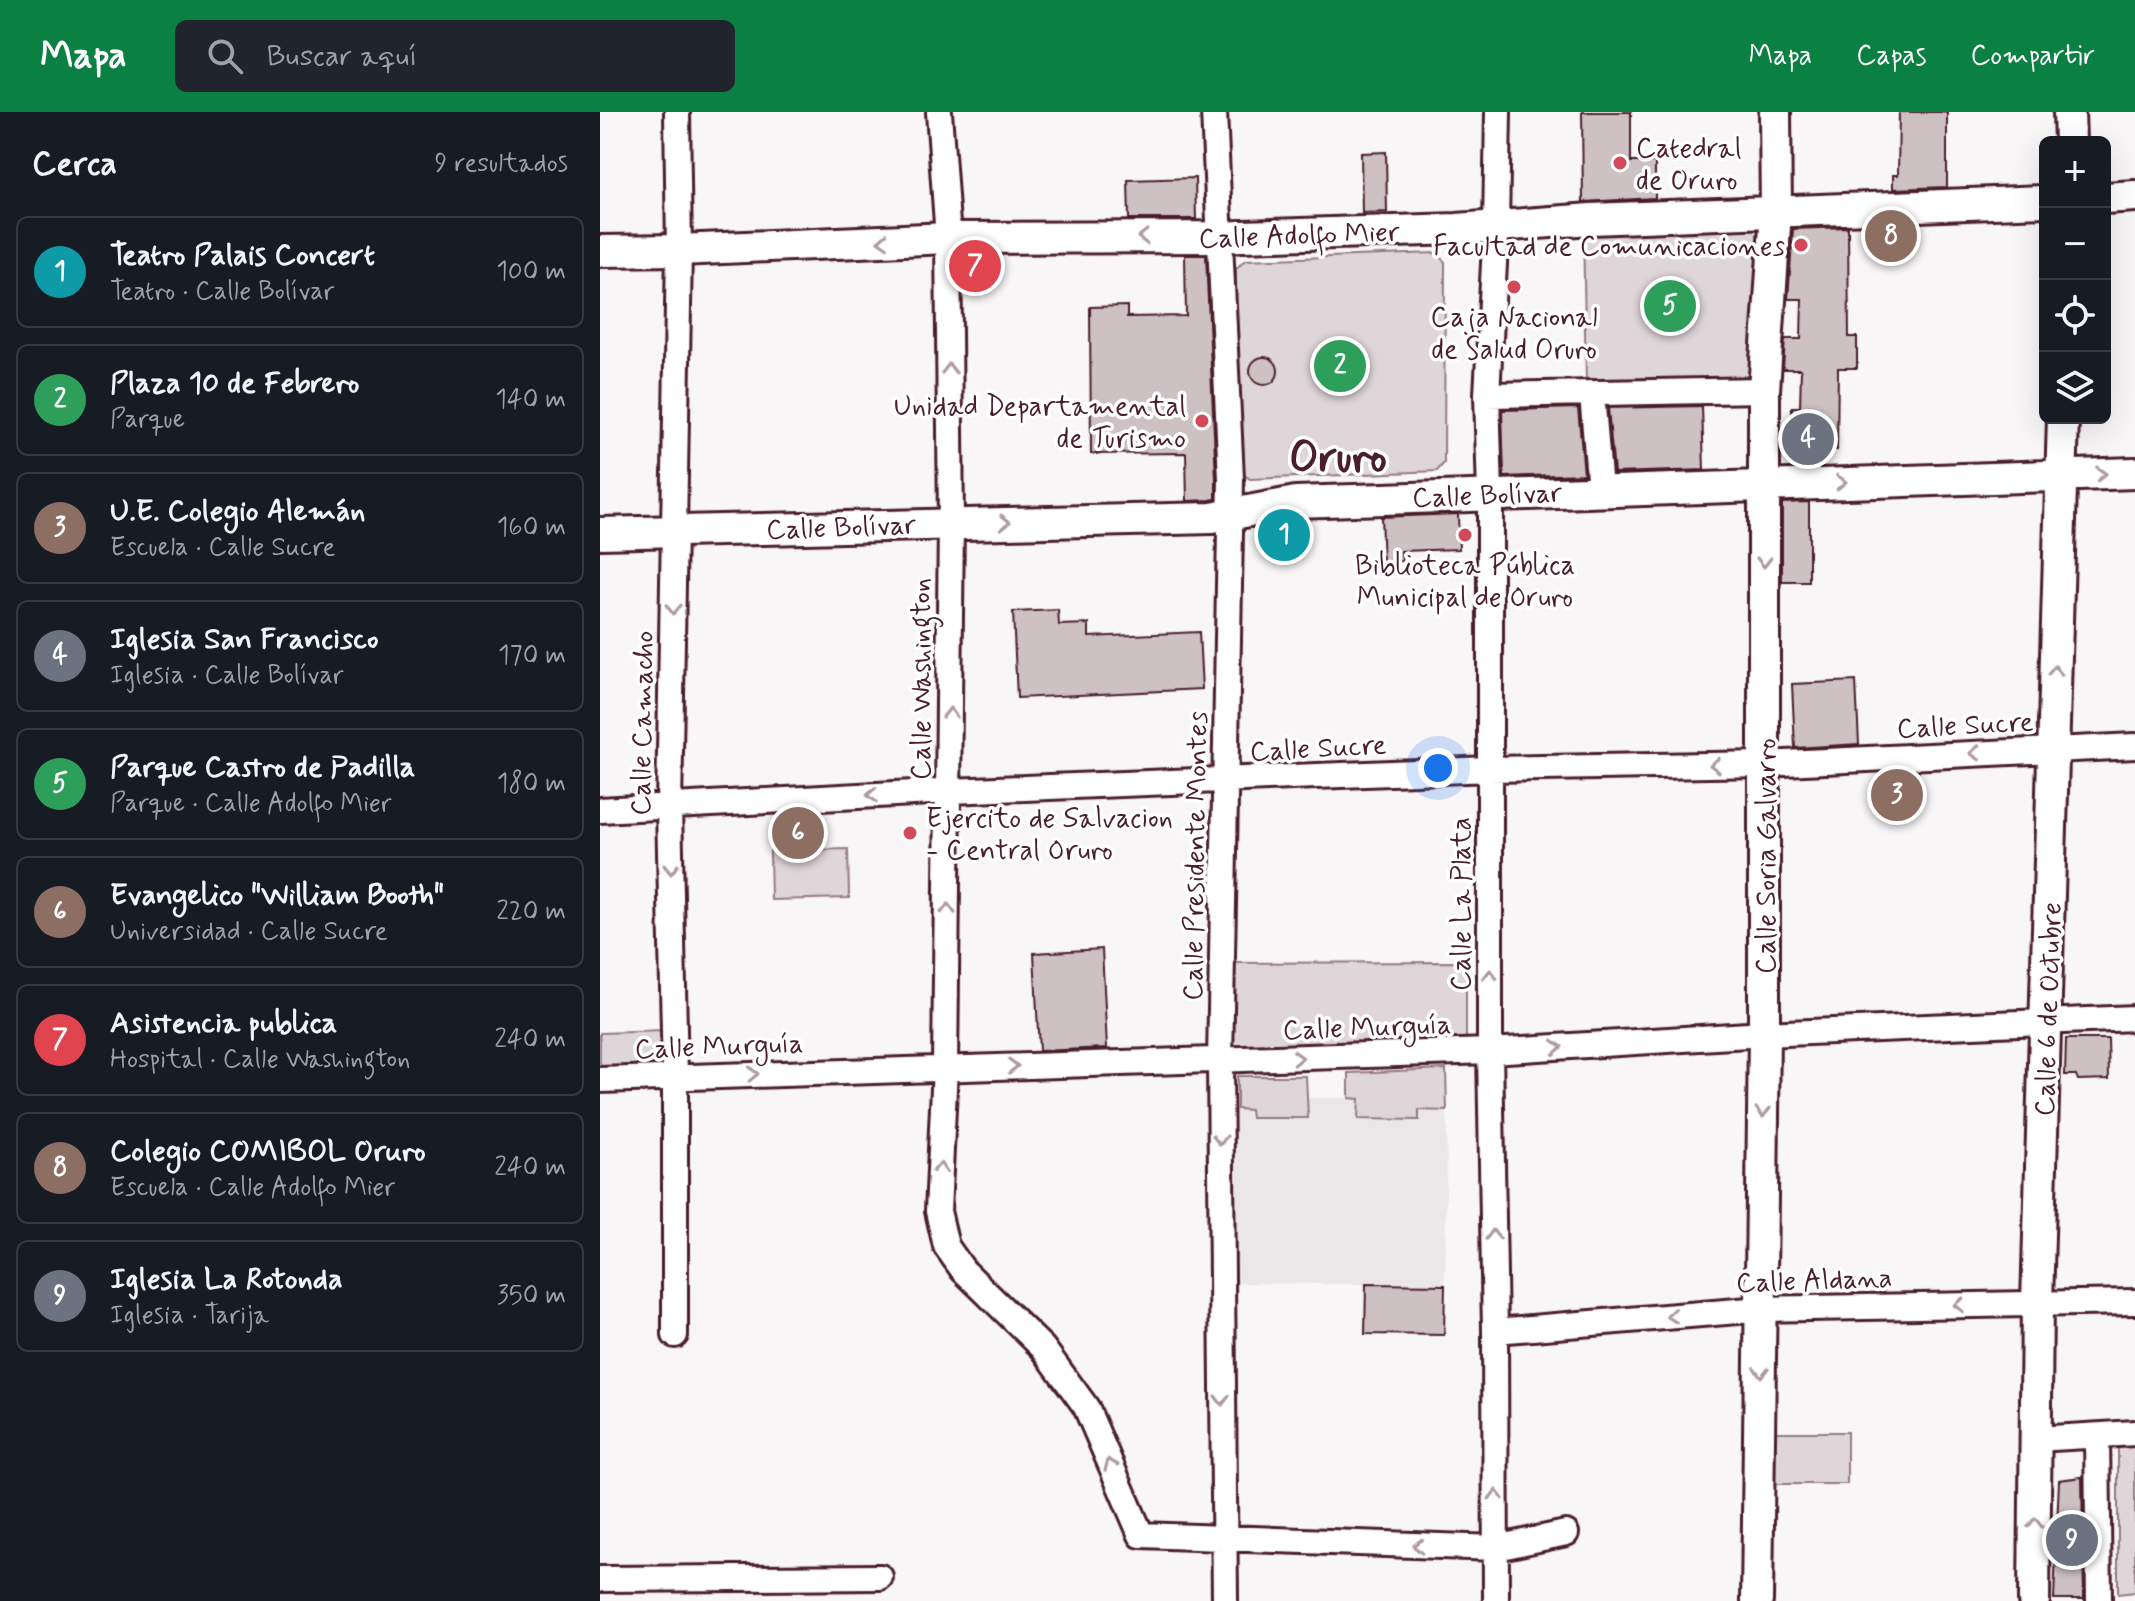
<!DOCTYPE html>
<html lang="es">
<head>
<meta charset="utf-8">
<style>
  body { margin:0; font-family:Mynerve,sans-serif; background:#20242c; color:#f1f3f6 }
  .controls { position:absolute; right:24px; top:24px; display:grid; overflow:hidden; border-radius:12px; box-shadow:0 8px 32px #0002 }
  .controls button { width:72px; height:72px; display:grid; place-items:center; padding:0; border:0; border-bottom:2px solid #363941; background:#171b24; color:#f1f3f6; font:40px sans-serif }
  .you { position:absolute; left:838px; top:656px; width:28px; height:28px; margin:-20px; border:6px solid #fff; border-radius:50%; background:#1a73e8; box-shadow:0 0 0 12px #1a73e833 }
  .badge { display:grid; place-items:center; width:52px; height:52px; border-radius:50%; background:#0b8043; color:#fff; font-size:26px; font-weight:700 }
  .pin { position:absolute; translate:-50% -50%; border:4px solid #fff; box-shadow:0 2px 8px #0006 }
  .list { margin:0; padding:0; list-style:none }
  h2 { display:flex; justify-content:space-between; align-items:center; height:104px; margin:0; padding:0 32px; font-size:34px }
  h2 small { font-size:26px; font-weight:400; color:#9ea1a6 }
  .list li { display:grid; grid-template-columns:52px 1fr auto; gap:24px; align-items:center; box-sizing:border-box; height:112px; margin:0 16px 16px; padding:0 16px; border:2px solid #363941; border-radius:12px }
  .list b { display:block; font-size:30px; white-space:nowrap }
  .list p { margin:0; font-size:26px; white-space:nowrap; color:#9ea1a6 }
  .list em { font-size:26px; font-style:normal; color:#9ea1a6 }
  .icon { flex:none; width:44px; height:44px; fill:none; stroke:currentColor; stroke-width:2; stroke-linecap:round; stroke-linejoin:round }
  .map { position:relative; flex:none; width:1535px; height:1489px; overflow:hidden }
  header { display:flex; align-items:center; gap:48px; box-sizing:border-box; height:112px; padding:0 40px; background:#0b8043; color:#fff }
  header strong { font-size:38px }
  nav { display:flex; gap:44px; margin-inline-start:auto; font-size:28px }
  .search { width:560px; height:72px; background:#20242c; display:flex; align-items:center; gap:20px; box-sizing:border-box; padding:0 28px; border-radius:12px; color:#9ea1a6; font-size:30px }
  main { display:flex }
  aside { flex:1; background:#171b24 }
  .map>svg:first-child { display:block }
</style>
</head>
<body>
<header>
<strong>Mapa</strong>
<div class="search"><svg class="icon" aria-label="search" viewBox="0 0 24 24"><circle cx="10" cy="10" r="6"/><path d="M15 15l6 6"/></svg>Buscar aquí</div>
<nav><a>Mapa</a><a>Capas</a><a>Compartir</a></nav>
</header>
<main>
<aside>
<h2>Cerca<small>9 resultados</small></h2>
<ul class="list">
<li><span class="badge" style="background:#0f9aa8">1</span><div><b>Teatro Palais Concert</b><p>Teatro · Calle Bolívar</p></div><em>100 m</em></li>
<li><span class="badge" style="background:#2e9e5b">2</span><div><b>Plaza 10 de Febrero</b><p>Parque</p></div><em>140 m</em></li>
<li><span class="badge" style="background:#8d6e63">3</span><div><b>U.E. Colegio Alemán</b><p>Escuela · Calle Sucre</p></div><em>160 m</em></li>
<li><span class="badge" style="background:#6b7280">4</span><div><b>Iglesia San Francisco</b><p>Iglesia · Calle Bolívar</p></div><em>170 m</em></li>
<li><span class="badge" style="background:#2e9e5b">5</span><div><b>Parque Castro de Padilla</b><p>Parque · Calle Adolfo Mier</p></div><em>180 m</em></li>
<li><span class="badge" style="background:#8d6e63">6</span><div><b>Evangelico &quot;William Booth&quot;</b><p>Universidad · Calle Sucre</p></div><em>220 m</em></li>
<li><span class="badge" style="background:#e0444e">7</span><div><b>Asistencia publica</b><p>Hospital · Calle Washington</p></div><em>240 m</em></li>
<li><span class="badge" style="background:#8d6e63">8</span><div><b>Colegio COMIBOL Oruro</b><p>Escuela · Calle Adolfo Mier</p></div><em>240 m</em></li>
<li><span class="badge" style="background:#6b7280">9</span><div><b>Iglesia La Rotonda</b><p>Iglesia · Tarija</p></div><em>350 m</em></li>
</ul>
</aside>
<div class="map">
<svg width="1535" height="1489" viewBox="0 0 1535 1489">
  <rect width="100%" height="100%" fill="#f8f6f7"/>
  <filter id="ink" filterUnits="userSpaceOnUse"><feTurbulence type="fractalNoise" baseFrequency=".0125" numOctaves="2"/><feDisplacementMap in="SourceGraphic" scale="16" xChannelSelector="R" yChannelSelector="G"/><feConvolveMatrix kernelMatrix="1 2 1 2 8 2 1 2 1" color-interpolation-filters="sRGB"/></filter>
  <g filter="url(#ink)">
    <path fill="#ebe6e8" d="M708,986h51v21h60v-9l28,1 -2,174 -218,-2 2,-174 22,1v7h57z"/>
    <path fill="#ded6d9" stroke="#947a82" stroke-width="2" d="M1150,112l9,7 -6,150 -167,2 -3,-156z
      M836,141l9,9 -1,201 -7,8 -187,8 -14,-10v-200l9,-9z
      M248,737l1,49 -78,2 -1,-49z
      M866,850v79l-245,10 2,-88z
      M65,919v34l-65,2v-34z
      M846,957l1,42 -28,-1v10l-61,-1 1,-20 -10,-1v-25z
      M637,964h69l2,42h-57l-1,-8 -13,-1z
      M1169,1320h78v52h-79z
      M1535,1329v151l-17,2v-151z"/>
    <path fill="#cdc1c4" stroke="#4a1f2b" stroke-width="2" d="M982,0h49v50h24v36l-72,4z
      M1299,0h48v75l-54,2v-14h5z
      M786,40l1,60 -25,1 -1,-60z
      M595,66l1,41h-67l-1,-39z
      M1248,115l1,110h8v31h-19l-1,82h-25v-22h-5v-6h-15v-15h8l1,-38h-18l2,-30h16l1,-40h-14l5,-70z
      M585,143h21l10,224v20l-6,1 -23,1 -1,-48 -95,1 -1,-147 37,-1v11l59,-1z
      M650 259a14 14 0 1 1 28 0a14 14 0 1 1-28 0Z
      M1102,294l2,64 -90,3 -6,-65z
      M978,296l6,66 -80,3 -2,-67z
      M1209,390v80h-27v-79z
      M858,402l1,35 -58,2 1,10 -19,1 -2,-45z
      M458,498l1,15 30,-1v13l110,-5 3,57 -185,9 -4,-86z
      M1256,569l3,63 -64,4 -3,-64z
      M502,837l5,99 -68,3 -5,-98z
      M1466,927h42l1,40 -31,1 -2,-5h-11z
      M766,1172l79,1 -1,50 -79,-1z
      M1482,1365l2,122h-30l5,-119z"/>
    <g fill="none" stroke-linecap="round" stroke-linejoin="round">
      <g stroke="#4a1f2b" stroke-width="30">
        <path id="minor" d="M339,0l9,126 3,285 -6,544 -7,144 8,35 17,24 80,78 43,59 55,128 355,13 70,-15
          M614,0l17,367 -11,583 5,539
          M992,282l8,96
          M887,283l277,-5
          M0,698l350,-19 540,-22 275,-5 370,-18
          M0,968l890,-29 274,-17 371,-16
          M895,1219l267,-22 373,-7
          M75,1223v-259l-6,-269 10,-557 -2,-138
          M1497,1324l2,165
          M1436,1327l99,-6
          M0,1467l280,-2
          M896,1489l-1,-270 -5,-280v-557l-3,-99 9,-169 2,-114"/>
      </g>
      <g stroke="#4a1f2b" stroke-width="36">
        <path id="major" d="M1469,0l1,30
          M1505,86l30,-2
          M0,139l79,-1 269,-12 263,-1 246,-8 134,-10 454,-18
          M0,421l612,-15 84,-16 839,-29
          M1157,1489l7,-567v-644l12,-179 -1,-99
          M1434,1489l3,-298 26,-885"/>
      </g>
      <use href="#minor" stroke="#fff" stroke-width="24"/>
      <use href="#major" stroke="#fff" stroke-width="30"/>
    </g>
    <defs><path id="oneway-chevron" d="M-2-3.5L2.5 0L-2 3.5" fill="none" stroke-width="1.6" stroke-linecap="round" stroke-linejoin="round" transform="scale(2)"/></defs>
    <g stroke="#ae9aa0">
      <use href="#oneway-chevron" transform="translate(543 125) rotate(180)"/>
      <use href="#oneway-chevron" transform="translate(283 129) rotate(177)"/>
      <use href="#oneway-chevron" transform="translate(349 257) rotate(-91)"/>
      <use href="#oneway-chevron" transform="translate(1501 362) rotate(-2)"/>
      <use href="#oneway-chevron" transform="translate(1241 370) rotate(-2)"/>
      <use href="#oneway-chevron" transform="translate(405 410) rotate(-1)"/>
      <use href="#oneway-chevron" transform="translate(1164 450) rotate(90)"/>
      <use href="#oneway-chevron" transform="translate(73 497) rotate(91)"/>
      <use href="#oneway-chevron" transform="translate(1455 559) rotate(-88)"/>
      <use href="#oneway-chevron" transform="translate(350 601) rotate(-90)"/>
      <use href="#oneway-chevron" transform="translate(1375 641) rotate(177)"/>
      <use href="#oneway-chevron" transform="translate(1115 653) rotate(179)"/>
      <use href="#oneway-chevron" transform="translate(272 683) rotate(177)"/>
      <use href="#oneway-chevron" transform="translate(71 757) rotate(89)"/>
      <use href="#oneway-chevron" transform="translate(348 797) rotate(-89)"/>
      <use href="#oneway-chevron" transform="translate(890 863) rotate(-90)"/>
      <use href="#oneway-chevron" transform="translate(957 935) rotate(-4)"/>
      <use href="#oneway-chevron" transform="translate(698 946) rotate(-2)"/>
      <use href="#oneway-chevron" transform="translate(413 954) rotate(-1)"/>
      <use href="#oneway-chevron" transform="translate(153 962) rotate(-2)"/>
      <use href="#oneway-chevron" transform="translate(1163 1000) rotate(91)"/>
      <use href="#oneway-chevron" transform="translate(620 1028) rotate(90)"/>
      <use href="#oneway-chevron" transform="translate(340 1056) rotate(-87)"/>
      <use href="#oneway-chevron" transform="translate(893 1123) rotate(-91)"/>
      <use href="#oneway-chevron" transform="translate(1359 1193) rotate(179)"/>
      <use href="#oneway-chevron" transform="translate(1072 1204) rotate(175)"/>
      <use href="#oneway-chevron" transform="translate(1161 1260) rotate(91)"/>
      <use href="#oneway-chevron" transform="translate(622 1288) rotate(90)"/>
      <use href="#oneway-chevron" transform="translate(510 1352) rotate(-113)"/>
      <use href="#oneway-chevron" transform="translate(896 1383) rotate(-90)"/>
      <use href="#oneway-chevron" transform="translate(1435 1411) rotate(-89)"/>
      <use href="#oneway-chevron" transform="translate(818 1434) rotate(-178)"/>
    </g>
  </g>
  <g fill="#d1495b" stroke="#fff" stroke-width="3">
    <circle cx="1020" cy="51" r="8"/>
    <circle cx="1201" cy="133" r="8"/>
    <circle cx="914" cy="175" r="8"/>
    <circle cx="602" cy="309" r="8"/>
    <circle cx="865" cy="423" r="8"/>
    <circle cx="310" cy="721" r="8"/>
  </g>
  <g text-anchor="middle" stroke-width="7" stroke-linejoin="round" paint-order="stroke">
    <g font-size="28" fill="#4a1f2b" stroke="#fff" text-anchor="start">
      <text x="1036" y="45">Catedral<tspan x="1036" dy="32">de Oruro</tspan></text>
      <text x="1185" y="143" text-anchor="end">Facultad de Comunicaciones</text>
      <text x="914" y="214" text-anchor="middle">Caja Nacional<tspan x="914" dy="32">de Salud Oruro</tspan></text>
      <text x="586" y="303" text-anchor="end">Unidad Departamental<tspan x="586" dy="32">de Turismo</tspan></text>
      <text x="865" y="462" text-anchor="middle">Biblioteca Pública<tspan x="865" dy="32">Municipal de Oruro</tspan></text>
      <text x="326" y="715">Ejercito de Salvacion<tspan x="326" dy="32">- Central Oruro</tspan></text>
    </g>
    <g font-size="28" fill="#4a1f2b" stroke="#fff">
      <text transform="translate(699 122) rotate(-2)" y="10">Calle Adolfo Mier</text>
      <text transform="translate(887 382) rotate(-2)" y="10">Calle Bolívar</text>
      <text transform="translate(241 414) rotate(-2)" y="10">Calle Bolívar</text>
      <text transform="translate(320 567) rotate(-90)" y="10">Calle Washington</text>
      <text transform="translate(41 611) rotate(-89)" y="10">Calle Camacho</text>
      <text transform="translate(1365 612) rotate(-3)" y="10">Calle Sucre</text>
      <text transform="translate(718 635) rotate(-3)" y="10">Calle Sucre</text>
      <text transform="translate(594 744) rotate(-89)" y="10">Calle Presidente Montes</text>
      <text transform="translate(1165 744) rotate(-90)" y="10">Calle Soria Galvarro</text>
      <text transform="translate(860 792) rotate(-90)" y="10">Calle La Plata</text>
      <text transform="translate(1447 897) rotate(-88)" y="10">Calle 6 de Octubre</text>
      <text transform="translate(767 914) rotate(-2)" y="10">Calle Murguía</text>
      <text transform="translate(119 933) rotate(-2)" y="10">Calle Murguía</text>
      <text transform="translate(1214 1167) rotate(-2)" y="10">Calle Aldana</text>
    </g>
    <g font-size="44" font-weight="bold" fill="#4a1f2b" stroke="#fff">
      <text x="738" y="359">Oruro</text>
    </g>
  </g>
</svg>
<div class="controls">
<button>+</button>
<button>−</button>
<button><svg class="icon" aria-label="locate" viewBox="0 0 24 24"><circle cx="12" cy="12" r="6"/><path d="M12 2v4M12 18v4M2 12h4M18 12h4"/></svg></button>
<button><svg class="icon" aria-label="layers" viewBox="0 0 24 24"><path d="M12 4l9 5-9 5-9-5zM3 14l9 5 9-5"/></svg></button>
</div>
<div class="you"></div>
<div class="pin badge" style="left:684px;top:423px;background:#0f9aa8">1</div>
<div class="pin badge" style="left:740px;top:254px;background:#2e9e5b">2</div>
<div class="pin badge" style="left:1297px;top:683px;background:#8d6e63">3</div>
<div class="pin badge" style="left:1208px;top:327px;background:#6b7280">4</div>
<div class="pin badge" style="left:1070px;top:194px;background:#2e9e5b">5</div>
<div class="pin badge" style="left:198px;top:721px;background:#8d6e63">6</div>
<div class="pin badge" style="left:375px;top:154px;background:#e0444e">7</div>
<div class="pin badge" style="left:1291px;top:124px;background:#8d6e63">8</div>
<div class="pin badge" style="left:1472px;top:1428px;background:#6b7280">9</div>
</div>
</main>
</body>
</html>
